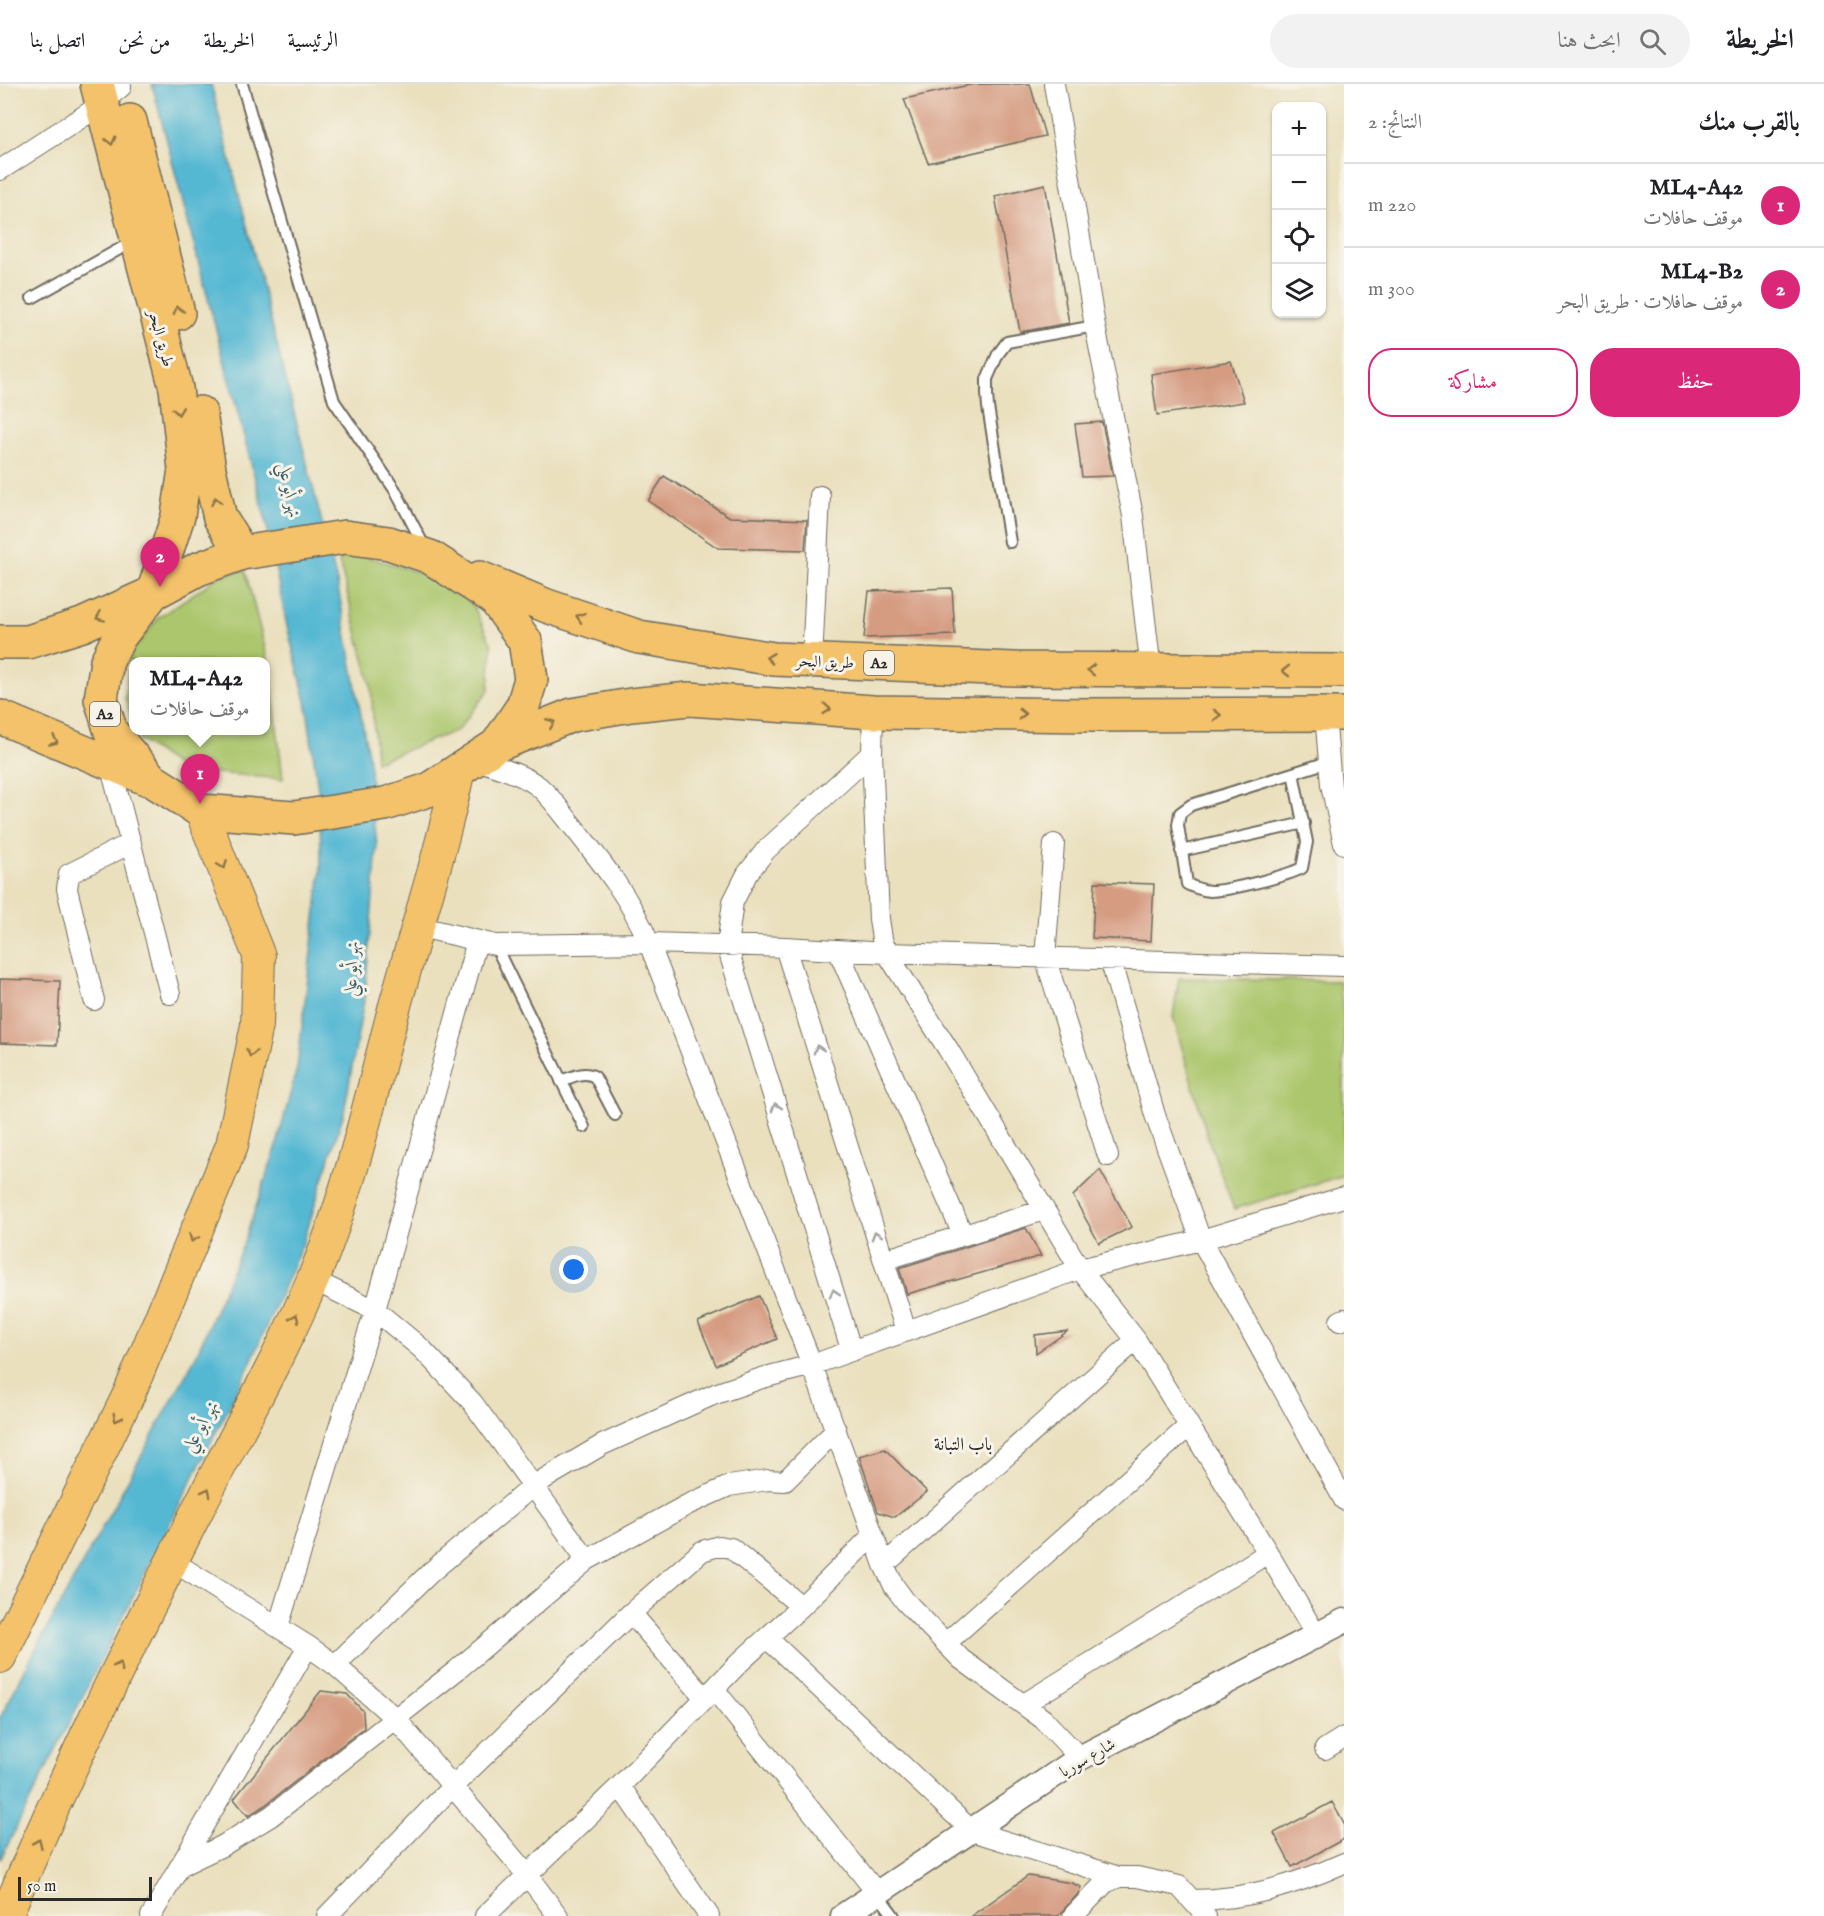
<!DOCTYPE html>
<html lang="ar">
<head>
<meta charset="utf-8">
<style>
  body { margin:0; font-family:"IM FELL English",Amiri,serif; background:#f2f2f2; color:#202124; direction:rtl }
  .controls { position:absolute; right:18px; top:18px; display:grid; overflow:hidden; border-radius:12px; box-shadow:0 2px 4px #0004 }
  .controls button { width:54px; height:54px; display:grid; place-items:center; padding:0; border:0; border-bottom:2px solid #e0e0e0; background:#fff; color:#202124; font:30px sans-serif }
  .scale { position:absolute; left:18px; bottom:15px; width:134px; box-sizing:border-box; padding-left:6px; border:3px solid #2b2b2b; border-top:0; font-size:16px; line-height:21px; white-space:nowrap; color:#2b2b2b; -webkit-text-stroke:4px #f7f3e8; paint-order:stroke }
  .you { position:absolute; left:574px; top:1186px; width:21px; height:21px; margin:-15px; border:4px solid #fff; border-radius:50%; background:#1a73e8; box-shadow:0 0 0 9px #1a73e833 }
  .badge { display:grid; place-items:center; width:39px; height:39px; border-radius:50%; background:#db2777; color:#fff; font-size:20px; font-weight:700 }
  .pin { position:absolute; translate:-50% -50px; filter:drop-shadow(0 2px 3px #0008) }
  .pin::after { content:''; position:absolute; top:32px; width:21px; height:18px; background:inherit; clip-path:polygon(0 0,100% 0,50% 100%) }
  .popup { position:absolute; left:129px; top:573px; width:141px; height:78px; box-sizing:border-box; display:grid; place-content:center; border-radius:12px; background:#fff; filter:drop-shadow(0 2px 4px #0005); font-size:20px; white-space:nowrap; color:#757577 }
  .popup b { font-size:22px; color:#202124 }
  .popup::after { content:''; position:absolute; left:50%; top:100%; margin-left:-12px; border:12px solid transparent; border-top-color:#fff }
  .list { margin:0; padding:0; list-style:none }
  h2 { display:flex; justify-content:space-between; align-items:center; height:78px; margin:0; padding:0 24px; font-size:26px }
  h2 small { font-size:20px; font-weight:400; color:#757577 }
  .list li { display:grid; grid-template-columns:39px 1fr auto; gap:18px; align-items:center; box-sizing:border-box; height:84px; padding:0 24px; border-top:2px solid #e0e0e0 }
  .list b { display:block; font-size:22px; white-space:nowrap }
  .list p { margin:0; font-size:20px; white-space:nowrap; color:#757577 }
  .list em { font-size:20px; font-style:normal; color:#757577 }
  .actions { display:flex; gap:12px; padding:18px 24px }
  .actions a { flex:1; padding:14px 0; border:2px solid #db2777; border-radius:24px; text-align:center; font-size:21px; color:#db2777 }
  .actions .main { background:#db2777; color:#fff }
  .icon { flex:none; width:33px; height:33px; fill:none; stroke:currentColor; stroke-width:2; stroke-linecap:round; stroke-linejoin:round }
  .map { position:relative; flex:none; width:1344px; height:1832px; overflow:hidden; direction:ltr }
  header { display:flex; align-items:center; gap:36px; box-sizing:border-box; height:84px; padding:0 30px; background:#fff; border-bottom:2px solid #e0e0e0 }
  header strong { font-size:28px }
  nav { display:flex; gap:33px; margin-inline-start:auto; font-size:21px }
  .search { width:420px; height:54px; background:#f2f2f2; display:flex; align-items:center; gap:15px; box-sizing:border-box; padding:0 21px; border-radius:33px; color:#757577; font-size:22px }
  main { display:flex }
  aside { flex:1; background:#fff }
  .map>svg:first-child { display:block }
</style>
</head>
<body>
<header>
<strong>الخريطة</strong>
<div class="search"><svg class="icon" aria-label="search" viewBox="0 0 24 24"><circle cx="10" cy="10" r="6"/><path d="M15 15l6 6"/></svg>ابحث هنا</div>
<nav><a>الرئيسية</a><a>الخريطة</a><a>من نحن</a><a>اتصل بنا</a></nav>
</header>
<main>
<aside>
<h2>بالقرب منك<small>النتائج: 2</small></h2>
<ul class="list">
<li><span class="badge">1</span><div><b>ML4-A42</b><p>موقف حافلات</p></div><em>220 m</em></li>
<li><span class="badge">2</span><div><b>ML4-B2</b><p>موقف حافلات · طريق البحر</p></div><em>300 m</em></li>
</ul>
<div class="actions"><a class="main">حفظ</a><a>مشاركة</a></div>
</aside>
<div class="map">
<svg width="1344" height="1832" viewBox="0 0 1344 1832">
  <rect width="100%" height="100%" fill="#f7f3e8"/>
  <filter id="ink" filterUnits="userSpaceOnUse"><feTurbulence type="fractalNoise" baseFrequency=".0167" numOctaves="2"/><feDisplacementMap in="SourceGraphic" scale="12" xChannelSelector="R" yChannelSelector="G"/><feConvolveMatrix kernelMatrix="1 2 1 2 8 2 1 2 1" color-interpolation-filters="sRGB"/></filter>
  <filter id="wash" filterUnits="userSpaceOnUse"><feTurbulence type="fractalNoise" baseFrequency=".008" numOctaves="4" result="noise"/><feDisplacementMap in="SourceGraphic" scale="24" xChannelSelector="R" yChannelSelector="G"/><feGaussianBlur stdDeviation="1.35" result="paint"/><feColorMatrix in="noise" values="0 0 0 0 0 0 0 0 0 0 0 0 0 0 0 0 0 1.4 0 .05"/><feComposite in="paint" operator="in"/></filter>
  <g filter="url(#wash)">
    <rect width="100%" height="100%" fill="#eae0be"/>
    <path fill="#abc66c" stroke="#6b784c" stroke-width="1.5" d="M364,472l70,21 38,27 20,41 -3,45 -31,40 -82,32 -5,-76 -33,-129z
      M245,486l25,98 13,111 -101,-9 -42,-30 -3,-9 129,-1v-68h-132v61l-9,-25 6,-45 28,-36 61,-41z
      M1179,894l160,3 5,37v157l-110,34 -25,-68 -36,-124z"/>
    <path fill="#55b8d3" stroke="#40727f" stroke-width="1.5" d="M152,0h59l126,498 32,178 8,87 -12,148 -21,117 -41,131 -58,132 -245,485v-142l35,-68 160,-292 48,-113 33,-97 21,-80 24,-199 -1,-65 -14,-103 -19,-75 -22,-109z"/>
    <g id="blocks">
      <path fill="#d69c82" d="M974,0h56l15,52 -117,27 -24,-64z
        M1045,100l24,139 -49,9 -25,-136z
        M1231,277l13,41 -87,13 -6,-41z
        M1102,338l11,54 -31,1 -7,-53z
        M664,392l66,41 77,3 -2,30 -87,-2 -70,-47z
        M952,504l3,47 -91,3 5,-47z
        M1095,798l59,2 -3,57 -59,-3z
        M0,895l60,2 -3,64 -57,-2z
        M1100,1086l32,57 -33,16 -26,-47z
        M1026,1144l15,28 -134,38 -8,-26z
        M759,1212l18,43 -61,26 -18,-43z
        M1068,1247l-32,22 -1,-18z
        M885,1365l42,43 -32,25 -17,-5 -19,-56z
        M321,1607l26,3 16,17 1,17 -100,78 -16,10 -14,-17z
        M1332,1718l12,22v15l-52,28 -18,-34z
        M1028,1792l44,7 9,4 -4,8 -19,21h-87z"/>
    </g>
  </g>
  <g filter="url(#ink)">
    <use href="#blocks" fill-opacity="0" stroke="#6e6a5e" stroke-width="1.5"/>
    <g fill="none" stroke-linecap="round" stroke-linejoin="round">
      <g stroke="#6e6a5e" stroke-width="14">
        <path id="service" d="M242,0l92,317 61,89 29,56
          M32,214l102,-57
          M1010,458l-22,-135 -1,-13v-15l11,-25 9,-12 88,-16
          M1293,689l14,69 -5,26c-15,8 -75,23 -92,23 -9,-1 -15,-3 -23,-7l-9,-59 2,-12 11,-8 137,-43
          M1181,767l123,-28
          M495,861l89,182
          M561,997c11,-4 23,-11 34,-4l20,38
          M877,1809l17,23"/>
      </g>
      <g stroke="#6e6a5e" stroke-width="22">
        <path id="minor" d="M1054,0l41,242 38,190 18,155
          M0,86l87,-56 34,-27
          M812,577l8,-165
          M873,628l-1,41 7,166 3,20 5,14 61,96 132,220 56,71 132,213 48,82
          M1325,630l6,71 13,59
          M475,675c20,8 46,14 63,27 13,11 23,25 33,38 30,37 60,75 78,119l163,422 72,200 10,21 11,15 56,58 82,60 37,39
          M110,680l60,230
          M1054,760l-9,113 63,199
          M417,842l78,19 154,-2 136,4 102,6 457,13
          M785,863l121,384
          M838,866l125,285
          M1110,875l45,156 46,125 143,260
          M94,916l-27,-111 2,-15 62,-31
          M884,1176l160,-50
          M313,1196l62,30 47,39 50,53 115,158
          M1340,1237l4,-2
          M851,1265l-124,-403 6,-44 14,-28 19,-24 106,-97
          M172,1477l136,85 27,19 61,54 132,157 30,40
          M884,1481l252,-225
          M631,1529l74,85
          M278,1543l97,-317 102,-369
          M767,1554l205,193 147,46
          M946,1559l243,-217
          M335,1581l96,-93 103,-87 68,-40 113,-51 47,-16 50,-13 268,-96 121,-29 143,-43
          M714,1605l163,204
          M1024,1620l244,-151
          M1325,1665l19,-12
          M620,1702l89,130
          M180,1782l42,-20 49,-30 186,-146 130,-110 100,-55 42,-19 39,-6 17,1 51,-51
          M1192,1816c54,0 103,-15 152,-37
          M151,1832l157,-270
          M327,1832l125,-129 179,-174 71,-62 17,-5 12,2 70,58
          M485,1832l135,-130 120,-124 65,-59 68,-68
          M1073,1832l32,-33 14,-6h18l42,9 27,30"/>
      </g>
      <g stroke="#6e6a5e" stroke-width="27">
        <path id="tertiary" d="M843,1832l237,-158 264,-137"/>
      </g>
      <g stroke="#6e6a5e" stroke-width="34">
        <path id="primary" d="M0,1573l129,-263 103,-249 25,-120 2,-69 -58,-145
          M6,1832c57,-138 124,-272 191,-405 39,-78 83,-153 117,-234 36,-86 56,-178 80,-268 22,-80 48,-159 65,-240"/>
      </g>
      <g stroke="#6e6a5e" stroke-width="36">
        <path id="trunk" d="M130,37l48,192
          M200,329l9,56 11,49 22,35
          M345,453l44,6 41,14 64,41 31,43 6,38 -8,27 -26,39 -69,45 -43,14 -91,14 -93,-7 -49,-31 -41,-48 -10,-33 6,-38 12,-24 34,-44 45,-24 44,-16z
          M480,494l67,28 92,31 135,22 240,10 330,2
          M0,558h28l54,-17 71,-32 25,-77 7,-47 -9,-81 -79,-304
          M0,633l148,62
          M497,661l75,-30 59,-10 58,-6 184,13 217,3 254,-1"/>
      </g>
      <use href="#service" stroke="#fff" stroke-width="10"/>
      <use href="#minor" stroke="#fff" stroke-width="20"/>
      <use href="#tertiary" stroke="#fff" stroke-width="24"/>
      <use href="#primary" stroke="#f3c26a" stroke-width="32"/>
      <use href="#trunk" stroke="#f3c26a" stroke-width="33"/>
    </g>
    <defs><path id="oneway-chevron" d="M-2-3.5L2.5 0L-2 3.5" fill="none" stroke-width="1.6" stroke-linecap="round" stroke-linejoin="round" transform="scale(1.5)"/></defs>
    <g stroke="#8f764a">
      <use href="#oneway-chevron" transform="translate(111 57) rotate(76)"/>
      <use href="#oneway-chevron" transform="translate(178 226) rotate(-104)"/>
      <use href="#oneway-chevron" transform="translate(178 327) rotate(83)"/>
      <use href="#oneway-chevron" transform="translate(216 417) rotate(-102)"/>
      <use href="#oneway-chevron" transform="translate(100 533) rotate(156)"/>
      <use href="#oneway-chevron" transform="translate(580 533) rotate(-161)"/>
      <use href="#oneway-chevron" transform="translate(770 574) rotate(-173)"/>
      <use href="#oneway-chevron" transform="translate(1091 586) rotate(-179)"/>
      <use href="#oneway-chevron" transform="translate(1286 587) rotate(-180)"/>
      <use href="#oneway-chevron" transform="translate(827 625) rotate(4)"/>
      <use href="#oneway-chevron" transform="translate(1022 630) rotate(1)"/>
      <use href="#oneway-chevron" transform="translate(1217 631)"/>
      <use href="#oneway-chevron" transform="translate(551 639) rotate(-22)"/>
      <use href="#oneway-chevron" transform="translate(54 657) rotate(24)"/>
      <use href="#oneway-chevron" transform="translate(223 781) rotate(67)"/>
      <use href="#oneway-chevron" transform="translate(251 969) rotate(102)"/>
      <use href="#oneway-chevron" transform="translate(193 1154) rotate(112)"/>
      <use href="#oneway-chevron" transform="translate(295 1234) rotate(-65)"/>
      <use href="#oneway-chevron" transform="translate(117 1334) rotate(116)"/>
      <use href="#oneway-chevron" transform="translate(207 1408) rotate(-62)"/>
      <use href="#oneway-chevron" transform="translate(119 1582) rotate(-63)"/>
      <use href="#oneway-chevron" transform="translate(38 1759) rotate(-66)"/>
    </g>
    <g stroke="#a0a0a0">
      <use href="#oneway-chevron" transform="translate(818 965) rotate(-107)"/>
      <use href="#oneway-chevron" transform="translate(776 1023) rotate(-107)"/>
      <use href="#oneway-chevron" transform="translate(876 1151) rotate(-107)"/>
      <use href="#oneway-chevron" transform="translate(834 1209) rotate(-107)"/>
    </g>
  </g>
  <g text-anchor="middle" stroke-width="6" stroke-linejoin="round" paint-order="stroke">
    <g fill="#f7f3e8" stroke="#686764" stroke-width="1.5">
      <rect x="864" y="567" width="30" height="24" rx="4.5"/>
      <rect x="90" y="618" width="30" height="24" rx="4.5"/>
    </g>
    <g font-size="15" font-weight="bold" fill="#2b2b2b">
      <text x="879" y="584">A2</text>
      <text x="105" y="635">A2</text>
    </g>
    <g font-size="16" fill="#2b2b2b" stroke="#f7f3e8">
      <text transform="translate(162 254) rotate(75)" y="6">طريق البحر</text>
      <text transform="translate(825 577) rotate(2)" y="6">طريق البحر</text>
      <text transform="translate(1087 1673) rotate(-30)" y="6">شارع سوريا</text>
    </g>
    <g font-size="18" font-style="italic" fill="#3a5c66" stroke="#f7f3e8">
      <text transform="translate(290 406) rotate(78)" y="6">نهر أبو علي</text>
      <text transform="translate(351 885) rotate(-88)" y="6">نهر أبو علي</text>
      <text transform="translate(200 1342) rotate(-61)" y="6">نهر أبو علي</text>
    </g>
    <g font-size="18" fill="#2b2b2b" stroke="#f7f3e8">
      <text x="963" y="1366">باب التبانة</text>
    </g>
  </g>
</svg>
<div class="controls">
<button>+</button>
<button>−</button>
<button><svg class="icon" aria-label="locate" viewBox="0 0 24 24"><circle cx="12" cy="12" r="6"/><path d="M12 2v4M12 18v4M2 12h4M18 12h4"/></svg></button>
<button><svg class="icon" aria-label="layers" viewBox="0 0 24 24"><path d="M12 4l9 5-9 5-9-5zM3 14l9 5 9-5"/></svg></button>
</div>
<div class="scale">50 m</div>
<div class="you"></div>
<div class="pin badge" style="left:200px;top:720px">1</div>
<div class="popup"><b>ML4-A42</b>موقف حافلات</div>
<div class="pin badge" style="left:160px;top:503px">2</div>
</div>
</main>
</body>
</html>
